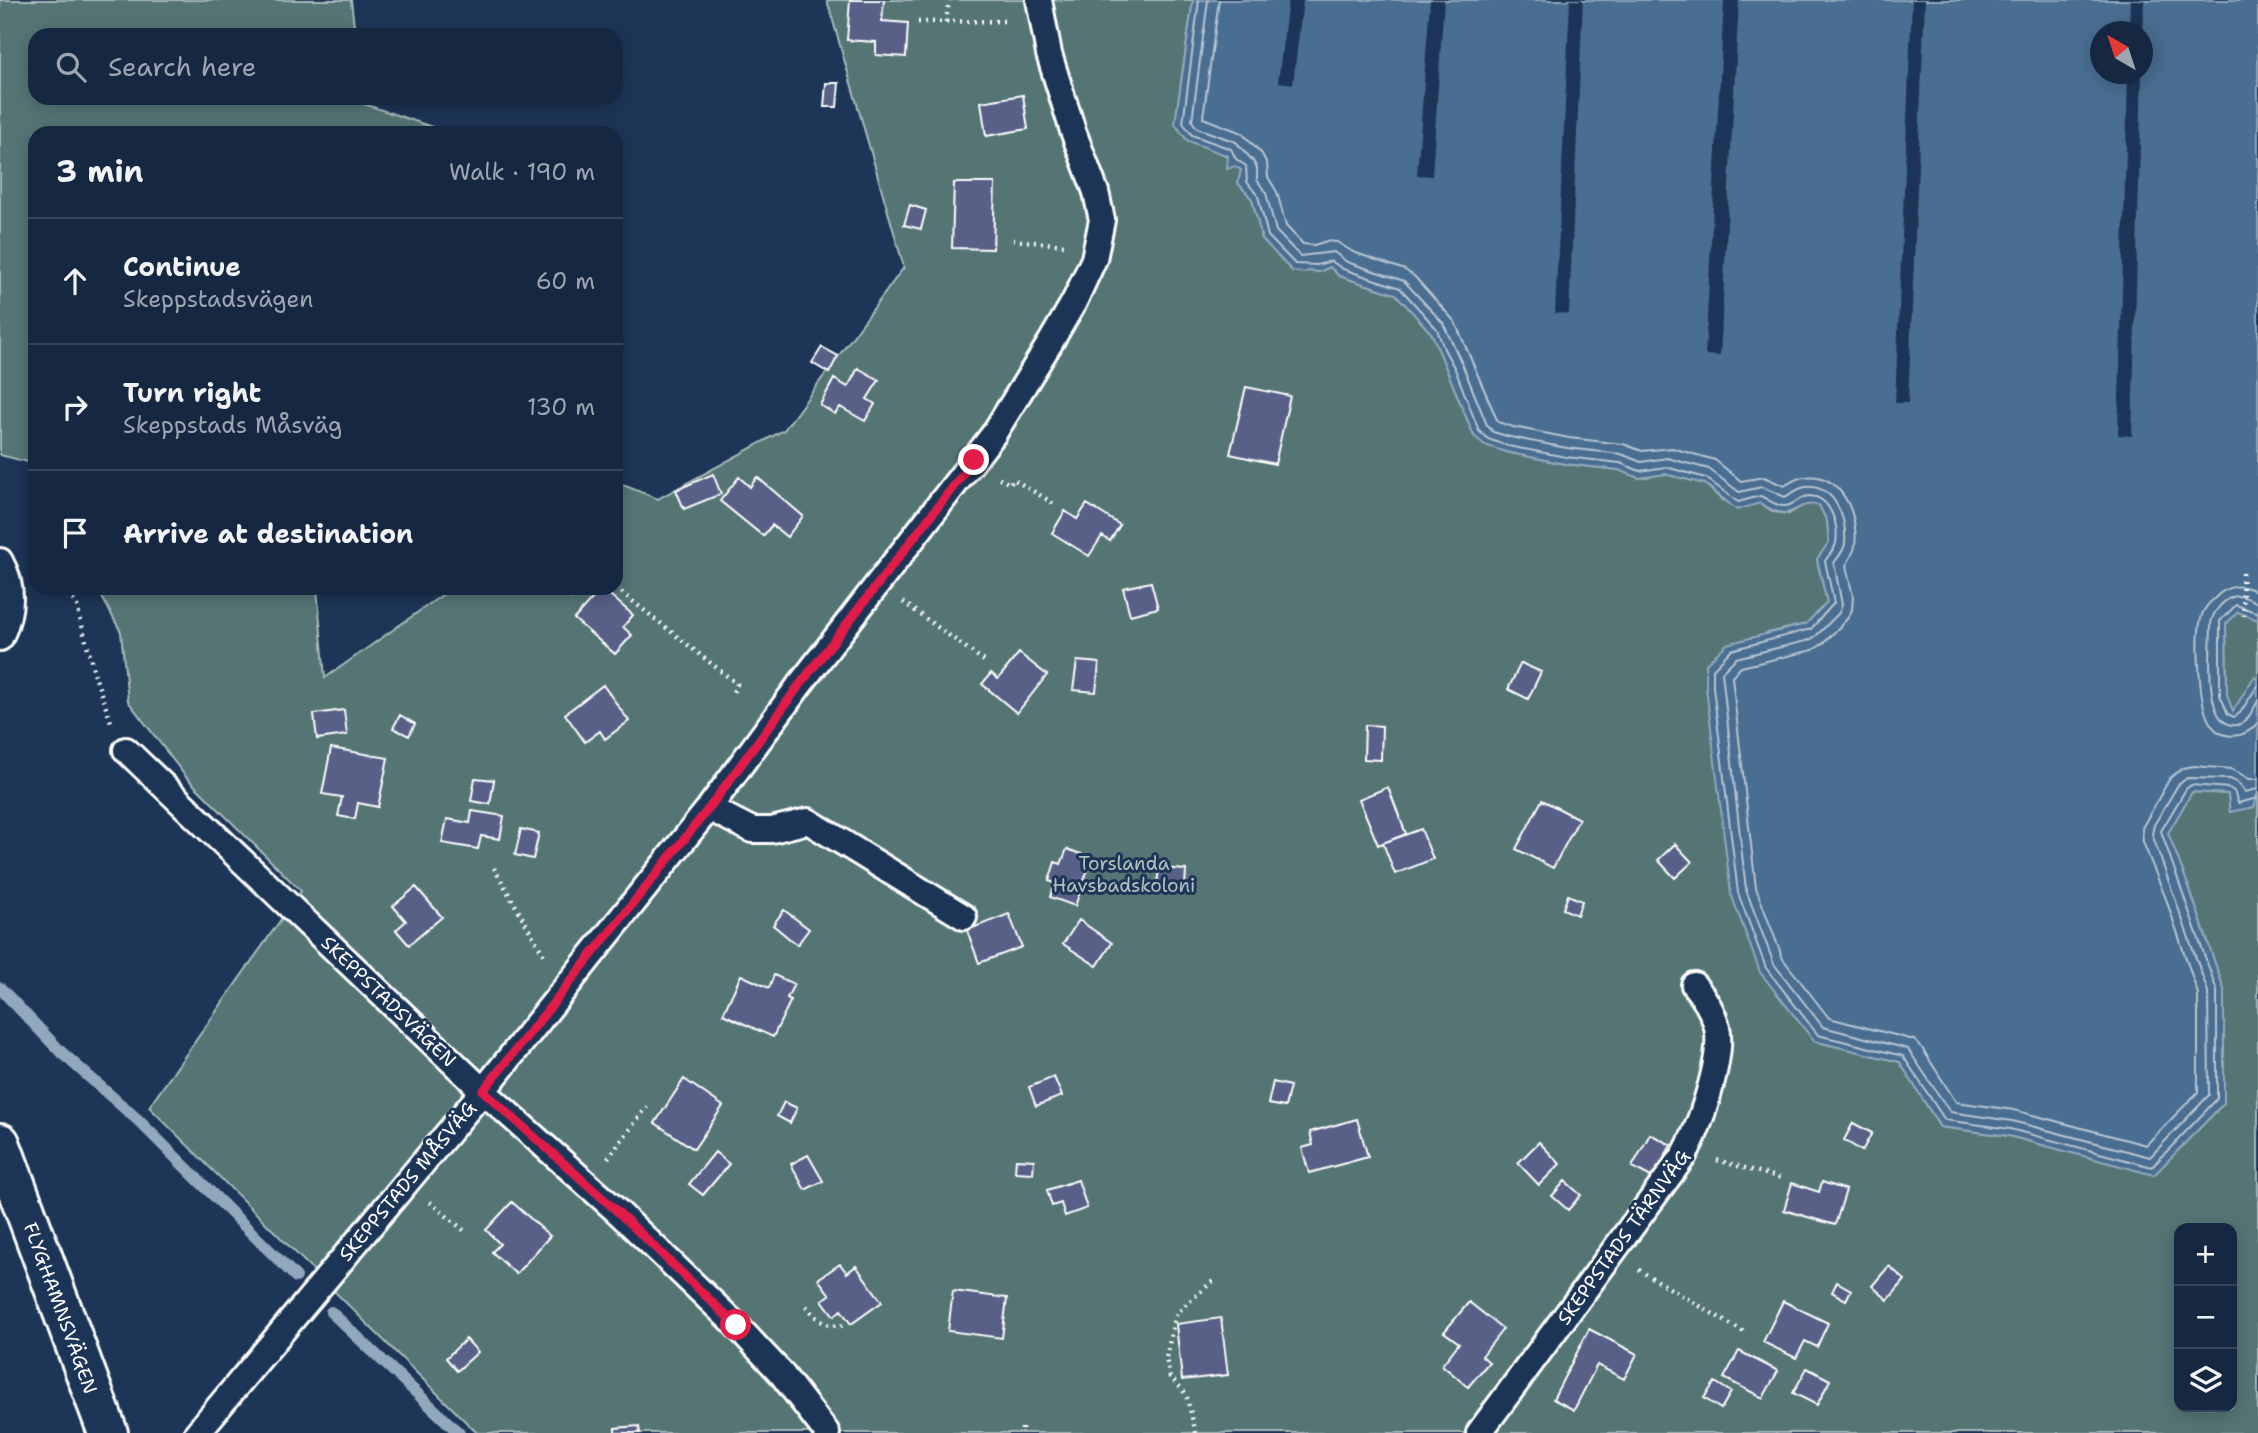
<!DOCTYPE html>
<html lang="en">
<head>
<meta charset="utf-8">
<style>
  body { margin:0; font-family:"Shantell Sans",sans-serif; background:#1f3048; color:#f1f3f6 }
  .controls { position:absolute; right:21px; bottom:21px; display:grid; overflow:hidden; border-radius:14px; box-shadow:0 4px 18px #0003 }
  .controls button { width:63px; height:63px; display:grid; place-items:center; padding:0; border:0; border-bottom:2px solid #35445a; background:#162841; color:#f1f3f6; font:35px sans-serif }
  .compass { position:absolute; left:2090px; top:21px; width:63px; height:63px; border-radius:50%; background:#162841; box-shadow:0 4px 18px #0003; rotate:321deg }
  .stop { position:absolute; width:21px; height:21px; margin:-16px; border:5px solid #e11d48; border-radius:50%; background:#fff }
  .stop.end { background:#e11d48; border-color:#fff; box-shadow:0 2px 7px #0008 }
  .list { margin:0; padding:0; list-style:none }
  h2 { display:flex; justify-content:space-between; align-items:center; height:91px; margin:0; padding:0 28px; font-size:30px }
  h2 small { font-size:23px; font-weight:400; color:#9ea6b1 }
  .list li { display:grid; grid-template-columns:46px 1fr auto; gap:21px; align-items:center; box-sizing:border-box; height:126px; padding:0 28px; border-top:2px solid #35445a }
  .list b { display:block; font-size:26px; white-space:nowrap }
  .list p { margin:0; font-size:23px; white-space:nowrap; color:#9ea6b1 }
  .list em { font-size:23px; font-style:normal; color:#9ea6b1 }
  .icon { flex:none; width:38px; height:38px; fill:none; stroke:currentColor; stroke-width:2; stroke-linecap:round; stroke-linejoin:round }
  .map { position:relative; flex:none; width:2258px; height:1433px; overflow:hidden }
  .search { position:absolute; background:#162841; box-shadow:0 4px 18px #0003; left:28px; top:28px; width:595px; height:77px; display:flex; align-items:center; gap:18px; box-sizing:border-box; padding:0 24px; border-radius:21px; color:#9ea6b1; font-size:26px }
  .panel { position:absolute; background:#162841; box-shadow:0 4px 18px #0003; left:28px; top:126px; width:595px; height:469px; border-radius:21px }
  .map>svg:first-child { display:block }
</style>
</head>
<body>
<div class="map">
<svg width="2258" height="1433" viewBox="0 0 2258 1433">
  <rect width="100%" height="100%" fill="#1d3557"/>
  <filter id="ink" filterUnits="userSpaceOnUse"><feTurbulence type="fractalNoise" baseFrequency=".0143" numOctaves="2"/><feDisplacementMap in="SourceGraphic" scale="14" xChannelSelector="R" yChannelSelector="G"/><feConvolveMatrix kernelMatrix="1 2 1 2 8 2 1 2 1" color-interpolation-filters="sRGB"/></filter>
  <g filter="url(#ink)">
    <path fill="#547474" stroke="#aababa" stroke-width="2" fill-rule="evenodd" d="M0,0h351l4,35h-320v63h328l1,6 86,29h-415v335l-3,-5 -32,-8z
      M827,0h366l-18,124 13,17 34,11 19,18 -3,13 14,16 10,40 46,32 11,1 11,-5 9,9 57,18 36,40 42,102 32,16 59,12 54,6 20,8 26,-4 40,10 17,16 38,3 14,9 15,2 18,-11 12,2 8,16 2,22 -12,17 10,42 -21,22 -38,9 -62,31v23l7,52 101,302 86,21 40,65 69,9 145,39 70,-72v-113l-34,-100 -22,-57 24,-41 36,2 2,17 24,-4 4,-16v642h-1781l-328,-326 152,-216 -115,-114 -58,-76 -7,-69 -24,-44h220l8,90 127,-90h164v-106l42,17 126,-69 120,-163zM2179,1228h53v179h-53z
      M2238,611l20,9v60l-3,-3 -22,35 -6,-17 -1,-71z"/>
    <path fill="#4a6e91" stroke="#92a8bd" stroke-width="2" fill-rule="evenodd" d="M1193,0h1065v620l-20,-8 -12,12 1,71 6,16 21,-34 4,3v111l-4,16 -24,5 -2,-18 -36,-2 -24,41 22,57 34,100v113l-70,72 -145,-39 -69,-9 -40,-65 -86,-21 -54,-69 -29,-78 -25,-207v-23l21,-20 79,-20 21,-22 -10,-43 12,-17 -2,-21 -8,-16c-30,-4 -23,21 -59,-2l-23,7 -32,-26 -40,-10 -26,4 -20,-8 -54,-6 -59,-12 -21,-7 -11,-9 -42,-102 -36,-40 -57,-18 -9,-9 -11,5 -11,-1 -4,2 -12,-2 -30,-32 -10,-40 -14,-16 3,-13 -6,-4 -8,3 1,-13 -40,-15 -13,-17zM2100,32h42v42h-42z"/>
    <path fill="#1d3557" d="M1288,0h15l-10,84 -15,-2z
      M1430,0h14l-12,176 -15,-1z
      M1570,0h13l-14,314 -14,-1z
      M1724,0h15l-19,356 -15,-1z
      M1912,0h13l-17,403h-13z
      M2130,0h14l-1,54 -1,-22 -13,-1z
      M2128,74h14l-10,362 -14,-1z"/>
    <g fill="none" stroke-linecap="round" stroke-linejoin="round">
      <path stroke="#b7c5d3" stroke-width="2" d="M1199,0l-16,123 9,12 39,14 5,10 10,7 1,16 11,14 10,40 27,28 22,1 14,-4 12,8 57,19 37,41 7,20 11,20 24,62 9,8 20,7 58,11 54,6 20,8 26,-4 40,11 32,24 22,-6c9,3 16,11 25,10 9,0 15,-10 25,-10 20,1 29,28 26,47 -1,6 -8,13 -11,18l9,42 -23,26 -80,21 -18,19v18l25,206 28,75 52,67 85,21 42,64 65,9 142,38 65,-68v-108l-56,-160 25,-42 5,-4 38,3 5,3 4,12 20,-5
        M1208,0l-16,121 5,7 39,14 17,19 4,7v12l9,13 10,38 24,25 34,-4 13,10 57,19 39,42 20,43 24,59 6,7 17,5 57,11 54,6 20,8 26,-4 42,11 30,23 23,-5 23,10c6,-3 13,-9 20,-10 30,-3 42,32 40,57 -1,7 -7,13 -11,19l8,42 -3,8 -22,22 -7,5 -74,18 -14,14 24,218 28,74 49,63 85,22 42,63 62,9 138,36 59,-62 -1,-103 -56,-158 2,-9 24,-40 9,-7 43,1 8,4 7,9 13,-3
        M1219,0l-16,118 39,15 20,21 5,10 1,13 9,15 9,34 17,18 11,1 13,-4 10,1 16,10 52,18 9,6 41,46 43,100 15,5 56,11 54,6 19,7 30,-3 43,12 26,21 23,-4 20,9c6,-3 12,-8 20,-9 37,-5 55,37 51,69 -1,7 -6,13 -9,20l7,30 -1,14 -5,9 -23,24 -11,7 -72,17 -9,10 24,211 27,71 46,59 85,22 8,8 34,54 58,8 132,35 52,-53v-98l-32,-95 -23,-57 -1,-14 28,-50 13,-10 11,-2 38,3 17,10h9
        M2258,592c-17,-8 -30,-8 -43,6 -6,5 -11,10 -13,17 -7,19 -3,89 7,106 11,21 37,18 49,1
        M2258,603c-7,-3 -14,-8 -22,-7 -12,2 -24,17 -25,28 0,21 -8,98 21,101 14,2 20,-14 26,-24
        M2258,613l-22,-8 -16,16v74l8,19 6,3 6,-4 18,-28"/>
      <path stroke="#92a8bd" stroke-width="12" d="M0,988l61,64 77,68 158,157
        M331,1312l128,121"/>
    </g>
    <path fill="#596188" stroke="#fff" stroke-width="2" d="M850,0h34l-2,21 26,2 -2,34 -30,-2v-13l-29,-2z
      M826,83h13l-2,24h-13z
      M1023,95l5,34 -42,7 -5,-34z
      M954,183h41l-2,66 -41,-1z
      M910,205l16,5 -5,19 -17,-4z
      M822,347l16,9 -9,17 -17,-10z
      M858,368l21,12 -12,19 8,5 -10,17 -25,-14 -5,7 -15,-9 14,-26 14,8z
      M1246,387l44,9 -15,68 -45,-10z
      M713,474l8,20 -37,15 -8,-19z
      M739,477l11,10 7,-10 46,39 -16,21 -15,-12 -9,11 -43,-35z
      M1087,504l33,21 -10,16 -8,-5 -13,20 -37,-23 13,-22 12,8z
      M1151,582l7,26 -28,7 -7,-27z
      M561,588h20l-11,10z
      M602,588l31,27 -10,12 9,8 -17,19 -41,-35z
      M1019,653l28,22 -30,38 -35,-29 9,-11 7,6z
      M1077,661l22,2 -3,29 -23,-2z
      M1521,663l20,9 -13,27 -20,-10z
      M603,685l26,36 -24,18 -5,-8 -15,11 -20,-28z
      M344,710l3,25 -30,4 -3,-25z
      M400,715l15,9 -6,12 -16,-8z
      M1365,725l17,1 -1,34 -17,-1z
      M331,748l57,10 -10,49 -20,-4 -3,16 -17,-3 4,-19 -20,-3z
      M475,778l19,2 -4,24 -19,-3z
      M1388,787l18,47 -28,11 -19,-46z
      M1542,800l37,19 -26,49 -37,-19z
      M472,811l32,5 -4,23 -19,-3 -3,13 -36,-6 5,-24 23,4z
      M521,829l18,4 -6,26 -18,-4z
      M1421,829l12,30 -38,15 -12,-31z
      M1675,844l17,18 -17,16 -17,-18z
      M1067,849l25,9 -17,48 -25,-9 5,-14 -6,-2 6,-19 6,2z
      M1159,868l27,2 -1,16 -28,-1z
      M416,887l26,30 -33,28 -13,-15 10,-9 -13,-15z
      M1568,895l14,6 -5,14 -14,-6z
      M784,910l25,19 -12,16 -24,-20z
      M1009,914l13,33 -43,16 -12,-33z
      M1079,920l33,23 -15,23 -34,-22z
      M741,975l28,13 5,-13 20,9 -7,14 4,2 -18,37 -50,-23z
      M1054,1077l8,19 -26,10 -7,-19z
      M684,1079l39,27 -29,43 -39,-26z
      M1273,1082l17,4 -5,21 -17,-3z
      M784,1102l13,6 -7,15 -13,-7z
      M1357,1119l11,38 -59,16 -7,-25 11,-3 -3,-13z
      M1853,1123l19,10 -10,18 -18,-11z
      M1650,1134l21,11 -18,33 -21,-11z
      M1539,1142l21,22 -21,21 -21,-22z
      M715,1152l14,12 -26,31 -14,-11z
      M808,1155l15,26 -18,9 -14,-26z
      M1016,1159l18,1 -1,13 -18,-1z
      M1078,1180l9,28 -22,8 -4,-13 -9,3 -5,-16z
      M1565,1181l16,14 -13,15 -16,-14z
      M1822,1182l24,8 -11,35 -51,-15 8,-27 27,9z
      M512,1202l38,34 -34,38 -24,-22 8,-8 -14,-14z
      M840,1264l7,9 9,-7 26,36 -31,22 -10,-14 -7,6 -12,-16 8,-5 -12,-16z
      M1889,1266l16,14 -17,20 -16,-14z
      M1837,1282l14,8 -5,10 -14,-8z
      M953,1291l54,7 -5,40 -54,-7z
      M1783,1301l45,22 -11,24 -12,-6 -9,17 -33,-16z
      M1469,1302l34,27 -21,27 7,6 -21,25 -26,-22 17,-22 -15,-11z
      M1221,1318l7,57 -46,5 -6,-56z
      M1589,1329l48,25 -13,25 -27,-14 -23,45 -21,-11z
      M466,1339l12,13 -21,19 -11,-13z
      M1739,1351l39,20 -15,27 -39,-20z
      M1807,1368l23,12 -13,25 -24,-12z
      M1715,1382l16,10 -10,17 -17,-11z
      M639,1426l1,7h-25v-5z"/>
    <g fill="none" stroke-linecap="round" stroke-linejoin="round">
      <g stroke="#fff" stroke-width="30">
        <path id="lane" d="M0,561c14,25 13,50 0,77
          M126,750l357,341 135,121 118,113 45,48 46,60
          M709,808l43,22h20l36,-9 156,96
          M197,1433l286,-342 226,-283 89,-121 195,-252 57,-92 24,-41 20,-43 8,-39 -6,-28 -23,-61 -24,-77 -10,-54
          M1479,1433l204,-276c16,-27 41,-100 34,-130 -4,-16 -13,-30 -23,-42"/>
      </g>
      <g stroke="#fff" stroke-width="44">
        <path id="secondary" d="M0,1143l108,290"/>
      </g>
      <path stroke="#fff" stroke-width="4.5" stroke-dasharray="2 5" stroke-linecap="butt" d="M918,22l90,-1
        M946,22l3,-22
        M1013,240l51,5
        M999,478l11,6 3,-5 43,26
        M2242,573l2,43
        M65,588l12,18 18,70 16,46
        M616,588l121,96 -5,10
        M903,602l84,61
        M494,868l52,91
        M608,1158l42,-55
        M1717,1160l63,18
        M430,1202l37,31
        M1639,1270l108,64
        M806,1306c12,15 20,22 40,19
        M1022,1428v5
        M1196,1433l-9,-35 -4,-8 -13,-13 -4,-19 9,-41 9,-11 29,-25"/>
      <use href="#lane" stroke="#1d3557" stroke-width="24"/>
      <use href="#secondary" stroke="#1d3557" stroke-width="38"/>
    </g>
  </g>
  <g fill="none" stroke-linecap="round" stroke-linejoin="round" filter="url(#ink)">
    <path stroke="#e11d48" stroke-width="9" d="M736,1325l-118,-113 -135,-121 226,-283 89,-121 176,-227"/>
  </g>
  <g text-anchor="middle" stroke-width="6" stroke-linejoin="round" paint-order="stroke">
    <g font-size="19" fill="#b2c0c0" stroke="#1d3557">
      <text x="1124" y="870">Torslanda<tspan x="1124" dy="22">Havsbadskoloni</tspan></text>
    </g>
    <g font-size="19" fill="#fff" stroke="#1d3557">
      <text transform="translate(389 1001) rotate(44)" y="7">SKEPPSTADSVÄGEN</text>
      <text transform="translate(407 1181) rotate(-50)" y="7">SKEPPSTADS MÅSVÄG</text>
      <text transform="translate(1623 1237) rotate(-54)" y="7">SKEPPSTADS TÄRNVÄG</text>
      <text transform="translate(61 1308) rotate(70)" y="7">FLYGHAMNSVÄGEN</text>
    </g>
  </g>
</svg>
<div class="controls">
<button>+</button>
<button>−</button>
<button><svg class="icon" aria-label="layers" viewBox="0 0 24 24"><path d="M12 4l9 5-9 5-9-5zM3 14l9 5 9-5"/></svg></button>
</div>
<svg class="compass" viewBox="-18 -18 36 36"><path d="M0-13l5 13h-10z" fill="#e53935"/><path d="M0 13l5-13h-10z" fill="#9ea6b1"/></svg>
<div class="stop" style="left:736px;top:1325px"></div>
<div class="stop end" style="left:974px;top:460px"></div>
<div class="search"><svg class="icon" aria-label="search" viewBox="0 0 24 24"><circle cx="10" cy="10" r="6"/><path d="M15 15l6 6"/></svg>Search here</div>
<section class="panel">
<h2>3 min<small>Walk · 190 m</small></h2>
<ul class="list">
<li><svg class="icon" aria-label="ahead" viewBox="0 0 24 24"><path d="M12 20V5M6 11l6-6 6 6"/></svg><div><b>Continue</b><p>Skeppstadsvägen</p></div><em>60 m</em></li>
<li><svg class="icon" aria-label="right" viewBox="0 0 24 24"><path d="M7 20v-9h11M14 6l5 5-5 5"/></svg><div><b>Turn right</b><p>Skeppstads Måsväg</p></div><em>130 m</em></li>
<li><svg class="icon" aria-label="arrive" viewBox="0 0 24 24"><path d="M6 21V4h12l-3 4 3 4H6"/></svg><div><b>Arrive at destination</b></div></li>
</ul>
</section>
</div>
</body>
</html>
